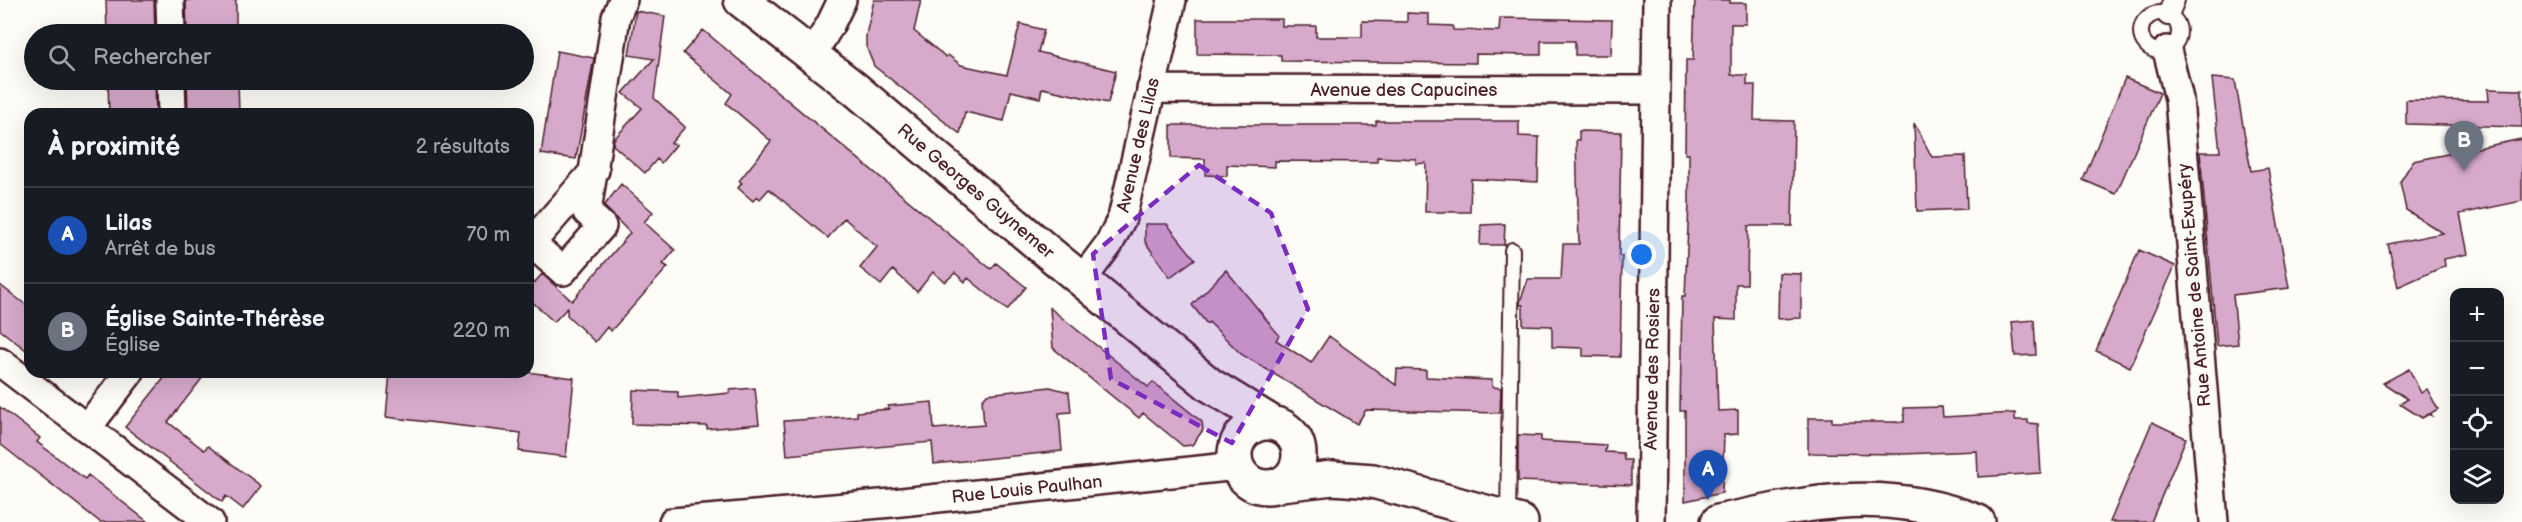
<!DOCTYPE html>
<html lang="fr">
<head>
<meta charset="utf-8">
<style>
  body { margin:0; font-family:"Balsamiq Sans",sans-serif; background:#242831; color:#f1f3f6 }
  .controls { position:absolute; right:18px; bottom:18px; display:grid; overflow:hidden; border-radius:12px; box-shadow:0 6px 24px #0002 }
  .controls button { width:54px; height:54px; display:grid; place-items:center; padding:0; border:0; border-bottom:2px solid #363941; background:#171b24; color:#f1f3f6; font:30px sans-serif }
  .you { position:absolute; left:1642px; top:255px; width:21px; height:21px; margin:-15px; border:4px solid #fff; border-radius:50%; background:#1a73e8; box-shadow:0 0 0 9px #1a73e833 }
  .badge { display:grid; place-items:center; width:39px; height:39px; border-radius:50%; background:#2563eb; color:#fff; font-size:20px; font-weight:700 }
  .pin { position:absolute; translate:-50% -50px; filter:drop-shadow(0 2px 3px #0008) }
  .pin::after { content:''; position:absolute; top:32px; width:21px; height:18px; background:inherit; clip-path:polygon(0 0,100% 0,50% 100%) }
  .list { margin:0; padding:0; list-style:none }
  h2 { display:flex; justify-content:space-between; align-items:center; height:78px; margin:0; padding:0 24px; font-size:26px }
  h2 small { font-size:20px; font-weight:400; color:#9ea1a6 }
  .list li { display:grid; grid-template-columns:39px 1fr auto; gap:18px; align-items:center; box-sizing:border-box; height:96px; padding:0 24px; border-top:2px solid #363941 }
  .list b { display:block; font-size:22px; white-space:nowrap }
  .list p { margin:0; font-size:20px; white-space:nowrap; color:#9ea1a6 }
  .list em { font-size:20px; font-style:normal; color:#9ea1a6 }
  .icon { flex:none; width:33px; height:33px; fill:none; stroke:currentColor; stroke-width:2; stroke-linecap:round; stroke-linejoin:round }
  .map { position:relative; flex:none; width:2522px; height:522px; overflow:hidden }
  .search { position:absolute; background:#171b24; box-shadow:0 6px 24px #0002; left:24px; top:24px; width:510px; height:66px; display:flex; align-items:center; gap:15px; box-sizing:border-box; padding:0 21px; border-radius:33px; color:#9ea1a6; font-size:22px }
  .panel { position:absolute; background:#171b24; box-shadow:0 6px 24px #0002; left:24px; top:108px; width:510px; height:270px; border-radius:18px }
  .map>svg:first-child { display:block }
</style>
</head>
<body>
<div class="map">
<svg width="2522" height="522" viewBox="0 0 2522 522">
  <rect width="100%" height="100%" fill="#fdfcf7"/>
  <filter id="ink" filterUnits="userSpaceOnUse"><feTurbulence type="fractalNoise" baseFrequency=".0167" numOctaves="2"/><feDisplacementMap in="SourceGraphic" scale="12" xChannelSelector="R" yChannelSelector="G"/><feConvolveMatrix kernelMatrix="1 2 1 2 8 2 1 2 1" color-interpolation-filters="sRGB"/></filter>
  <g filter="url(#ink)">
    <path fill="#d7a9cb" stroke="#4a1f2b" stroke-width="1.5" d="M106,0h48l1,34h-48z
      M186,0h50v34h-49z
      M874,0h47l-7,31 32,26 2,-2 13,10 46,10 13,-51 24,6 -6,22 78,19 -8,32 -66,-15 -2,10 -29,-7 -7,30 -39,-9 -5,22 -86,-68 -8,-20v-11z
      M1695,0h35v3h16v21h-15v51h16v10h8l-1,35 40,1 -2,105h-44l-1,58h-11v36l-21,-1 3,92 20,-1v24l-14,1 -2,58 -37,8v-90h-5l2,-115h3l4,-93v-49h-4l1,-94h7z
      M636,11l29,5 -11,82 31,29 -14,16 5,2 -15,18 -4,-4 -12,14 -32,-28 1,-6 28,-31 -19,-15 31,-34 -25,-4z
      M1407,13l22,1v11l24,1v4l46,1 1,-13 112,2 -1,35h-36v-14h-34v14l-65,-1v9l-195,-2v-6l-84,-1v-35h85v7h34v11h46v-16l45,1z
      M703,30l288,239 5,-6 30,24 -19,23 -39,-32 -3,4 -10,-9 -10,9 -12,-10 -16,20 -24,-22 -12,15 -21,-17 17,-21 -33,-29 -16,20 -59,-49 -9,10 -3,-3 -4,5 -15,-13 4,-5 -3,-2 32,-40 -45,-38 6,-9 -49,-41z
      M557,51l37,7 -18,101 -35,-5z
      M2125,78l35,15 -44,101 -33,-14z
      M2212,78l23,2 16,91 17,-3 21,120 -56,7 5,49 -21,2 -17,-194h20z
      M108,80h47l1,34h-47z
      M187,80h51l1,34h-51z
      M2488,89l34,1v37l-116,-3v-24l83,1z
      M1376,121h143v15l20,1 -1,45 -67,-3 -1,33h-45l1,-49 -10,1v-5l-39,-2v5l-102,-1v6l-48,-2v11l-22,-1v-16l-34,-1v-33h205z
      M1914,123l18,34 33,-1 2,53 -50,2z
      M1579,131l42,1 -2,124h3l-2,101 -37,-1v-8l-31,-1v-21l-29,-1v-20h-3v-3l8,-23h33l2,-35h16l-3,-104h3z
      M2522,139v62l-62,13 8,40 -24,5 1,7 -47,21 -10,-43 55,-11 -37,-23 -6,-28 13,-21z
      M621,184l32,28 -9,10 31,28 -12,14 5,3 -57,64 -4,-4 -12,15 -28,-27v-7l-13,14 -26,-24v-8l14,-16 30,27 58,-68 -26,-27z
      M1145,224h22l28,35 -25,18 -25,-35z
      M1505,224l-1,21h-24l1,-20z
      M2139,250l36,16 -45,101 -34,-16z
      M1226,270l53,65 -3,5 35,23 18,-27 67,49 1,-16 29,1v7l66,3v7l9,1 -1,25 -134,-3 -9,14 -116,-70 -32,-32 -2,2 -15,-19z
      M1779,273l22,1v44l-23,1z
      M0,285l30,23v45l-30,-23z
      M1050,308l98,79 5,-5 49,40 1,8 -11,15 -9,1 -40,-33 -4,5 -86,-70z
      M2034,320l2,35 -21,1 -3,-34z
      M2409,369l12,24 6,-4 11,20 -7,4 1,3 -3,-2 -7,4 -22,-14 8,-5 -25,-16z
      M169,372h38l-39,50 36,28 4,-4 53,40 -18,23 -17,-13 -4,6 -97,-75z
      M390,372h136l48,6 -8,79 -47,-6 2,-18 -135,-16z
      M1050,387l19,5 2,20 -12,1 3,38 -128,13 -2,-22 -145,13 -3,-34 73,-5v-4l32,-3 -1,-3 44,-4 2,27 50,-4 -2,-25 5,-6z
      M755,388l4,36 -52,5v-3l-75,-2 1,-34 45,2v6l52,-5 -1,-3z
      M0,407l40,31 -3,4 48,37 3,-4 60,47h-48l-100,-78z
      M1942,407l1,10 72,-4v7h13v3l10,1 3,49 -63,4 -1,-26 -73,3 -96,-1v-35h24v4h72v-14z
      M2152,422l34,16 -35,84h-41z
      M1518,435l23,1v5l65,4 -1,7 18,1 1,7h7v25l-113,-4z"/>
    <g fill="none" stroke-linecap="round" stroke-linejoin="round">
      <g stroke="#4a1f2b" stroke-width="18">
        <path id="service" d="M2141 32a19 19 0 1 1 38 0a19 19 0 1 1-38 0Z
          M1508,518l4,-268"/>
      </g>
      <g stroke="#4a1f2b" stroke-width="24">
        <path id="pedestrian" d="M2168,15l6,-15"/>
      </g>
      <g stroke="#4a1f2b" stroke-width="32">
        <path id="minor" d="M170,0l1,34
          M2167,50l12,49 35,423
          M812,55l18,-30 12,-25
          M171,80l1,34
          M1151,89l505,1
          M595,170l-64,73 32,28 39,-45 -15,-14 29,-195 7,-17
          M1082,280l27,-36 13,-26 50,-218
          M0,362l210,160
          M87,428l43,-56
          M673,522l219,-19 345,-37
          M1651,522l6,-522"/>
      </g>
      <g stroke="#4a1f2b" stroke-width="38">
        <path id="secondary" d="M741,0l114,89 188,159 167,137 64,39
          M1235 455a32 32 0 1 1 64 0a32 32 0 1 1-64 0Z
          M1281,484l52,-6 40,3 148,41
          M1718,522c93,-20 168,-37 260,0"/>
      </g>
      <use href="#service" stroke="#fdfcf7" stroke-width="14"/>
      <use href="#pedestrian" stroke="#fdfcf7" stroke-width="20"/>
      <use href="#minor" stroke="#fdfcf7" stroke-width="27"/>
      <use href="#secondary" stroke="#fdfcf7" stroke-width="33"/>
    </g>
  </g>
  <path fill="#7b2cbf" fill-opacity="0.2" stroke="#7b2cbf" stroke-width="4.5" stroke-dasharray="12 8" stroke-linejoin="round" d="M1199,165l72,48 37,96 -76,134 -121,-64 -18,-125z"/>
  <g text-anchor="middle" stroke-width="6" stroke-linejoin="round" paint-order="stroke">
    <g font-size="18" fill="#4a1f2b" stroke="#fdfcf7">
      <text x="1404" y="96">Avenue des Capucines</text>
      <text transform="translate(1138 145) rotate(-77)" y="6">Avenue des Lilas</text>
      <text transform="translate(976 191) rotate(40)" y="6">Rue Georges Guynemer</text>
      <text transform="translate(2194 285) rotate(-95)" y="6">Rue Antoine de Saint-Exupéry</text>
      <text transform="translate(1652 369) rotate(-89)" y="6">Avenue des Rosiers</text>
      <text transform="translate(1027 489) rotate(-6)" y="6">Rue Louis Paulhan</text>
    </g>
  </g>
</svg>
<div class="controls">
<button>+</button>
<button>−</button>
<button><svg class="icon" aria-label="locate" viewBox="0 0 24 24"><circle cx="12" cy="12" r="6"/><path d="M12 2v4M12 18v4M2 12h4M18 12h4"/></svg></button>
<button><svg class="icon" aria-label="layers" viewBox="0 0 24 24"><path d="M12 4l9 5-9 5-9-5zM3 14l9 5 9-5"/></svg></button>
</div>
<div class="you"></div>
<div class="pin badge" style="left:1708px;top:500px;background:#1a4fb4">A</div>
<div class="pin badge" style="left:2464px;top:171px;background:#6b7280">B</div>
<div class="search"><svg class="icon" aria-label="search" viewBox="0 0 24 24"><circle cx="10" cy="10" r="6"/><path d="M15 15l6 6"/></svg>Rechercher</div>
<section class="panel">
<h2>À proximité<small>2 résultats</small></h2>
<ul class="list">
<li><span class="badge" style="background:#1a4fb4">A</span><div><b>Lilas</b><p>Arrêt de bus</p></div><em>70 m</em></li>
<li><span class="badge" style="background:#6b7280">B</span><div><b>Église Sainte-Thérèse</b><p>Église</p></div><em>220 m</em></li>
</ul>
</section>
</div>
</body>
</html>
